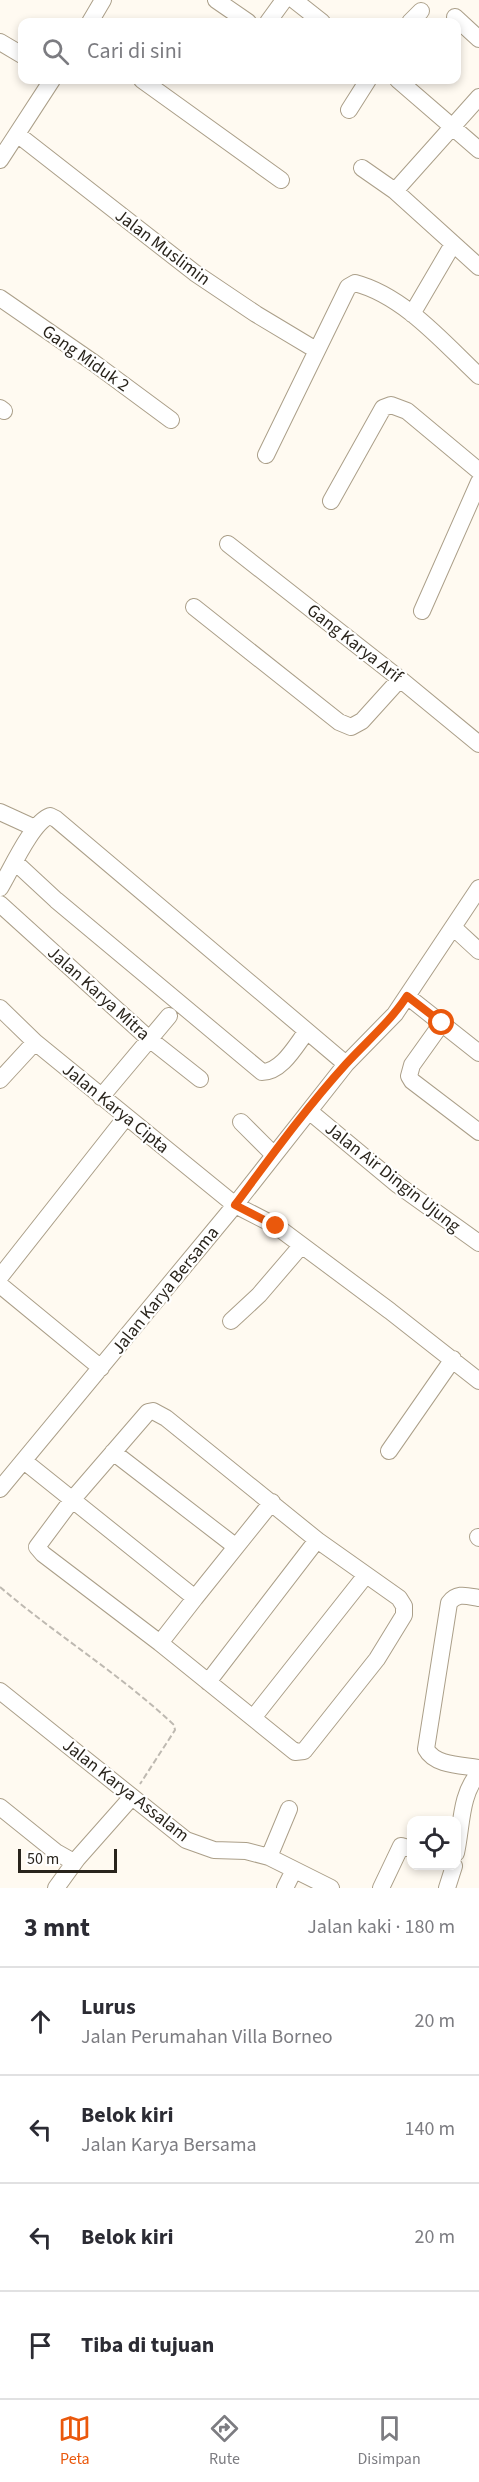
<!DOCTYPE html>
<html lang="id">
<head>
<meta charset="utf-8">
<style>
  body { margin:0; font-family:"Source Sans 3",sans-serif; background:#f7f7f7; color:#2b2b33 }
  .controls { position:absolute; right:18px; bottom:18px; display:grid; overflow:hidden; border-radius:12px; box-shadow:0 3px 9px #0003 }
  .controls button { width:54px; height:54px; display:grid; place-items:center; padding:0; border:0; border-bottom:2px solid #e1e1e2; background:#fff; color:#2b2b33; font:30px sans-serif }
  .scale { position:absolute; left:18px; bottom:15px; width:99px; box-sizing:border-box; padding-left:6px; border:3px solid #29241c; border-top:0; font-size:16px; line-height:21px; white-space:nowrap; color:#29241c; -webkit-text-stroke:4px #fff; paint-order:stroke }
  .stop { position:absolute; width:18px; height:18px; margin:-14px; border:4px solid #ea580c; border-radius:50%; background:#fff }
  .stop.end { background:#ea580c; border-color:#fff; box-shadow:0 2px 6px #0008 }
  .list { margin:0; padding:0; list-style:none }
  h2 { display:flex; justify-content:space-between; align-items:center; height:78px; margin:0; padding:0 24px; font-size:26px }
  h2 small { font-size:20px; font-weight:400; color:#7c7c81 }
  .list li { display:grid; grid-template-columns:39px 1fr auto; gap:18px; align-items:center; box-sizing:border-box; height:108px; padding:0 24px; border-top:2px solid #e1e1e2 }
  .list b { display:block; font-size:22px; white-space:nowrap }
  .list p { margin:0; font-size:20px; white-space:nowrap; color:#7c7c81 }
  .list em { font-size:20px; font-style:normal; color:#7c7c81 }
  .icon { flex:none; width:33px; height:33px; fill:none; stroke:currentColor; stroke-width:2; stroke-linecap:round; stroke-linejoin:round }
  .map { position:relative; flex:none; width:479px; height:1888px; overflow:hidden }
  .search { position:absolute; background:#fff; box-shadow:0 3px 9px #0003; left:18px; right:18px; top:18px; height:66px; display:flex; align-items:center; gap:15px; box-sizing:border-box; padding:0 21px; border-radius:12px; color:#7c7c81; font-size:22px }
  .sheet { height:510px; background:#fff }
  nav { display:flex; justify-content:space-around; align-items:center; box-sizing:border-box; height:84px; border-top:2px solid #e1e1e2; background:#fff; font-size:16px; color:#7c7c81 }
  nav a { display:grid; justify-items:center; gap:3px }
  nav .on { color:#ea580c }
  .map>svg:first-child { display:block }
</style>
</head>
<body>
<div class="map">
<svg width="479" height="1888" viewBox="0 0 479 1888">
  <rect width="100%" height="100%" fill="#fffaf1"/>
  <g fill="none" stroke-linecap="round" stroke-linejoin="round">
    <g stroke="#ab9f89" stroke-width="18">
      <path id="minor" d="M216,0l32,22
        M294,0l28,22
        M455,17l24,22
        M90,22l13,-22
        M268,22l16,-22
        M410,22l11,-11
        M0,42l22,13
        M142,80l139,100
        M398,80l81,70
        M349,110l19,-30
        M17,134l178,139 61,41 60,36
        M0,160l52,-80
        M362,168l33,23 84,76
        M395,191l84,-94
        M0,298l94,65 77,57
        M412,314l41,-70
        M0,408l4,3
        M266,455l82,-168 7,-4c49,13 88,59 124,93
        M331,501l52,-93 8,-3 16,6 72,60
        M228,544l172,135 79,65
        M194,607l145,115 12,5 11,-6 38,-42
        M422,611l57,-129
        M0,812l35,16
        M15,862l41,38 206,172c20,0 34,-27 45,-41
        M0,888c11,-18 32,-66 50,-72l6,3 290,245
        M0,904l148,134 52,41
        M454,928l25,23
        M407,996l72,57
        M0,1008l35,34 200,163 41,21 114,85 89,70
        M442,1023l-30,42 -3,11 3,5 67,51
        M0,1080l35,-38
        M101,1097l68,-81
        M309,1111l89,74 81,58
        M241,1122l33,33
        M0,1277l126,-160
        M0,1285l101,83
        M231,1321l28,-26 42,-49
        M389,1451l64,-92
        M113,1452l122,94
        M24,1461l171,137 -35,45 135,109 9,-1 73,-92 27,-44v-9l-5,-8 -82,-58 -151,-122 -13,-7 -5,1 -76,88 -35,47 6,7 117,89
        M0,1489l235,-284 111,-141 49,-50 84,-126
        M478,1537l1,1
        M195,1598l77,-96
        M479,1598c-12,-2 -22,-6 -30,5l-23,146c9,17 36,16 53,19
        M208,1682l109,-142
        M0,1691l186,149 28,10 32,1 23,6 62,31
        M253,1718l113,-143
        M0,1807l56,45 16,9 5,-2
        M456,1853c6,-27 4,-59 23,-80
        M269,1857l20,-48
        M56,1888l21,-29 54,-61
        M285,1888l9,-18
        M381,1888l20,-42 11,3
        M447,1888l7,-22"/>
    </g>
    <path stroke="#beb9b1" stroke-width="2" stroke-dasharray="6 3" stroke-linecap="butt" d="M0,1587c56,48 120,87 174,138l1,5 -35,54"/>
    <use href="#minor" stroke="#fff" stroke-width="16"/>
  </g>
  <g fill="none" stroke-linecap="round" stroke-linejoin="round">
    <path stroke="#ea580c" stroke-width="8" d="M276,1226l-41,-21c35,-47 71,-97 111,-141 21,-23 44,-42 61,-68l35,27"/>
  </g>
  <g text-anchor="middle" stroke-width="4.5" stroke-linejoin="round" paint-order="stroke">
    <g font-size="18" fill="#29241c" stroke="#fff">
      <text transform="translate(163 247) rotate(37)" y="6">Jalan Muslimin</text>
      <text transform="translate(86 358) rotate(35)" y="6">Gang Miduk 2</text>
      <text transform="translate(355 643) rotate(38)" y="6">Gang Karya Arif</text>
      <text transform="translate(99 993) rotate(42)" y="6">Jalan Karya Mitra</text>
      <text transform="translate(116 1108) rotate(39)" y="6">Jalan Karya Cipta</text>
      <text transform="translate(393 1177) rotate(38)" y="6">Jalan Air Dingin Ujung</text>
      <text transform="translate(165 1290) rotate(-51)" y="6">Jalan Karya Bersama</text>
      <text transform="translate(126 1790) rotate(38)" y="6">Jalan Karya Assalam</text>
    </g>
  </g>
</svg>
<div class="controls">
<button><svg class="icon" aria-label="locate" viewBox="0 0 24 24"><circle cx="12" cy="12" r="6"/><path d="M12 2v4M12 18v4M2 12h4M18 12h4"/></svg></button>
</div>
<div class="scale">50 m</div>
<div class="stop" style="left:442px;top:1023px"></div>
<div class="stop end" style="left:276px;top:1226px"></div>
<div class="search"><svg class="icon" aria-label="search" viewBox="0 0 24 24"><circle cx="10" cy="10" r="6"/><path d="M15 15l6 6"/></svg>Cari di sini</div>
</div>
<section class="sheet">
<h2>3 mnt<small>Jalan kaki · 180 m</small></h2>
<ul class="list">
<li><svg class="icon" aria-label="ahead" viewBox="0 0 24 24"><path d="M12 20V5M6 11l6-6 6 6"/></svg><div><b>Lurus</b><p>Jalan Perumahan Villa Borneo</p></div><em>20 m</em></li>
<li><svg class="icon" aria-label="left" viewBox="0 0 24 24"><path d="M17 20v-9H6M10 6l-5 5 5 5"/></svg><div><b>Belok kiri</b><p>Jalan Karya Bersama</p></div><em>140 m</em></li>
<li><svg class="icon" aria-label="left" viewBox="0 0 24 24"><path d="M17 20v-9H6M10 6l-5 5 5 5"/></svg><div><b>Belok kiri</b></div><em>20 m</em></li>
<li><svg class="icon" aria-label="arrive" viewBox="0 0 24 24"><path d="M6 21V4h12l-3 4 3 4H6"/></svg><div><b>Tiba di tujuan</b></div></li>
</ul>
</section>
<nav>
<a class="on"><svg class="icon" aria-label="map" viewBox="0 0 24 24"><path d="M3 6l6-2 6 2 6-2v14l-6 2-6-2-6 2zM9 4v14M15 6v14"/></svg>Peta</a>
<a><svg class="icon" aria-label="directions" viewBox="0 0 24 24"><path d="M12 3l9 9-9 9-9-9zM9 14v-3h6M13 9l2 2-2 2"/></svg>Rute</a>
<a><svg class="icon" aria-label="saved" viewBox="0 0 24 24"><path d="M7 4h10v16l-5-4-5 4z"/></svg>Disimpan</a>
</nav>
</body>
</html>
